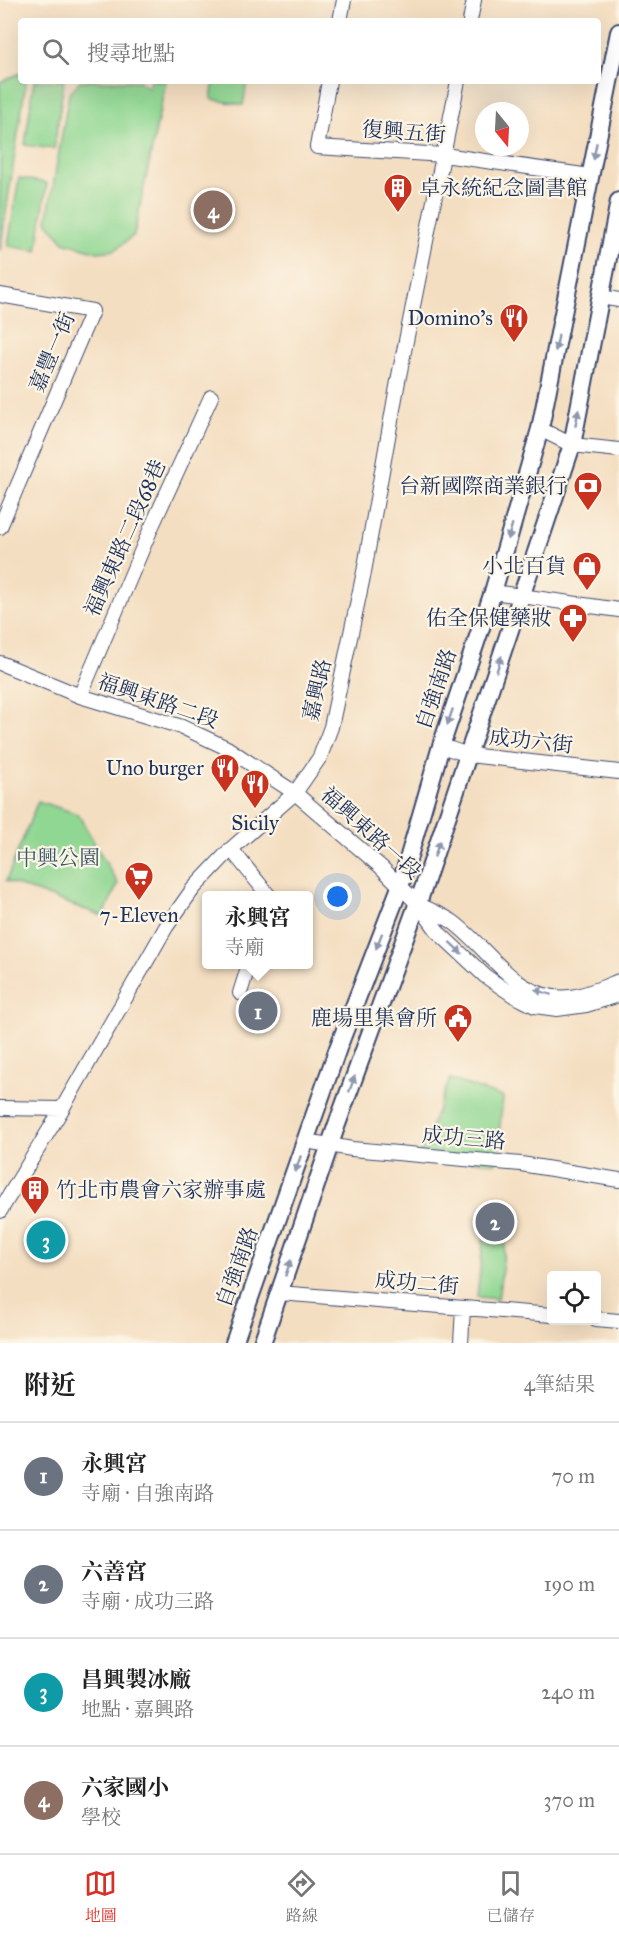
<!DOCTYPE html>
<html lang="zh-TW">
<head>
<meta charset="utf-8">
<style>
  body { margin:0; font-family:"IM FELL Great Primer","Noto Serif TC",serif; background:#f6f6f6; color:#222 }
  .controls { position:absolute; right:18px; bottom:18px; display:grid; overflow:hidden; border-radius:6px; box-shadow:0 6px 24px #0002 }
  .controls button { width:54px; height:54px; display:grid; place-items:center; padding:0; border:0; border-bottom:2px solid #e0e0e0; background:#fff; color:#222; font:30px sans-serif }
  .compass { position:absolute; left:475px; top:102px; width:54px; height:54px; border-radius:50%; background:#fff; box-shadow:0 6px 24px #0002; rotate:162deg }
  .you { position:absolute; left:338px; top:897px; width:21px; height:21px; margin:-15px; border:4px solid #fff; border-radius:50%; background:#1a73e8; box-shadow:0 0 0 9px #1a73e833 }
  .badge { display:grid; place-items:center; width:39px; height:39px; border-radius:50%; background:#d93025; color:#fff; font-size:20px; font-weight:700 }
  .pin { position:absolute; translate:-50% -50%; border:3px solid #fff; box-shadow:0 2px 6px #0006 }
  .popup { position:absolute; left:202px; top:891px; width:111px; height:78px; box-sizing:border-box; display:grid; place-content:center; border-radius:6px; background:#fff; filter:drop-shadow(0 2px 4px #0005); font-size:20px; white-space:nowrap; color:#767676 }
  .popup b { font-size:22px; color:#222 }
  .popup::after { content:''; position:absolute; left:50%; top:100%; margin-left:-12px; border:12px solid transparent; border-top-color:#fff }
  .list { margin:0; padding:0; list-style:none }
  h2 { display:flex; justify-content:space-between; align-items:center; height:78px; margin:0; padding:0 24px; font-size:26px }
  h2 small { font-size:20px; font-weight:400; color:#767676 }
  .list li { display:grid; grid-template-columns:39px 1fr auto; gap:18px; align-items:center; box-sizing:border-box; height:108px; padding:0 24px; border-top:2px solid #e0e0e0 }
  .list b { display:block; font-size:22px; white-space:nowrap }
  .list p { margin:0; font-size:20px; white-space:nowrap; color:#767676 }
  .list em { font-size:20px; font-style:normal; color:#767676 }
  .icon { flex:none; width:33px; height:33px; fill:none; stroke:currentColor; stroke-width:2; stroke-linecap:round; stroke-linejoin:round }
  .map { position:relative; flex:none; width:619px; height:1343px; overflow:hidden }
  .search { position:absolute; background:#fff; box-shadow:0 6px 24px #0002; left:18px; right:18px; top:18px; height:66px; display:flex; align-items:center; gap:15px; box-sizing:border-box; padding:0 21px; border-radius:6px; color:#767676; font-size:22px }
  .sheet { height:510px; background:#fff }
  nav { display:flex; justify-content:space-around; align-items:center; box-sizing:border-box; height:84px; border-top:2px solid #e0e0e0; background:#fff; font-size:16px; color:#767676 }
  nav a { display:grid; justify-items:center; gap:3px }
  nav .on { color:#d93025 }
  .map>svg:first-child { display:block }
</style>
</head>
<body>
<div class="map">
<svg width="619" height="1343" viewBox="0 0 619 1343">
  <rect width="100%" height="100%" fill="#fcf5e5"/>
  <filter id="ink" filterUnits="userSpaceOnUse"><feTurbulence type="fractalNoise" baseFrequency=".0167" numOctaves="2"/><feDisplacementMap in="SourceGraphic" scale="12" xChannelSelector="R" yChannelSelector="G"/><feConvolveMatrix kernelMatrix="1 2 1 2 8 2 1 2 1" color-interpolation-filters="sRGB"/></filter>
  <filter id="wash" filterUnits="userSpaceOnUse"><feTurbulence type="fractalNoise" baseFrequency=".008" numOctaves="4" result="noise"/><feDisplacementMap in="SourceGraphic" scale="24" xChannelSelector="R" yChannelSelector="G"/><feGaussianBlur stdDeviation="1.35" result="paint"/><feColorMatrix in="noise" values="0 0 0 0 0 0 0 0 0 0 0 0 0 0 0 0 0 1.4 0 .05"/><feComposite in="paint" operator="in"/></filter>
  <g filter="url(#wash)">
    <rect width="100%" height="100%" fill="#f4dec1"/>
    <path fill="#8fd792" stroke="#558378" stroke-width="1.5" d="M21,73v8h5l-26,170v-169z
      M34,81h30l-10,68 -29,-4z
      M140,81l8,7 2,-7h16l-32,154 -19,15 -17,2 -34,-10 -17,-21 22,-127 11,-13z
      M214,81h33l-4,24 -32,-6z
      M19,178l28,5 -10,68 -29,-5z
      M38,801l40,13 40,70 -15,32 -97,-35z
      M450,1079l53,18 -7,66 -77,-7z
      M484,1234l22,3 -8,62 -21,-2z"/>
  </g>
  <g filter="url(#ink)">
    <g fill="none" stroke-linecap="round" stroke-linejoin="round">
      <g stroke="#3c496d" stroke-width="16">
        <path id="minor" d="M340,21l4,-21
          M470,21l4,-21
          M329,81l-12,66 127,8 146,21
          M0,295l92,16 -92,216
          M600,297l19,3
          M540,429l32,16 47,5
          M493,592l126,18
          M0,663l80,33 102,31 45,21 68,45 86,74 37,37 21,29 46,43 28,19 22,11 22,3 29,-4 33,-10
          M80,696l72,-170 59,-129
          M441,746l28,9 150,17
          M231,849l38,47
          M420,905c11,6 23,10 33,17 36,26 64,81 117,75 17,-2 34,-10 49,-16
          M240,993l9,-29
          M0,1108l62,1
          M306,1141l46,8 169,15 98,16
          M0,1211l62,-102 104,-182 27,-38 38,-40 64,-56 25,-36 11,-30 33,-155 34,-191 60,-300
          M279,1293l273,22
          M596,1319l23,2
          M461,1343l2,-35"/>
      </g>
      <g stroke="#3c496d" stroke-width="20">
        <path id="major" d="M234,1343l104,-295 62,-161 41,-141 52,-154 47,-163 79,-397
          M262,1343l74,-216 88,-241 148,-441 47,-244"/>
      </g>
      <use href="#minor" stroke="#fff" stroke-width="14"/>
      <use href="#major" stroke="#fff" stroke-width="16"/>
    </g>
    <defs><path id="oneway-solid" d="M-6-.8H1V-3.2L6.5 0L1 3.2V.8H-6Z" transform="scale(1.5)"/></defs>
    <g fill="#8d97ae">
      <use href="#oneway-solid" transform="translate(595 151) rotate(101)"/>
      <use href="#oneway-solid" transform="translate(557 343) rotate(101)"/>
      <use href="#oneway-solid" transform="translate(577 418) rotate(-79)"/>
      <use href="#oneway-solid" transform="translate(510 532) rotate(106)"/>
      <use href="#oneway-solid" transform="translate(499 664) rotate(-72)"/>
      <use href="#oneway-solid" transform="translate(450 717) rotate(109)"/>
      <use href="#oneway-solid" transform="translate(437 849) rotate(-71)"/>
      <use href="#oneway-solid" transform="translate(379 941) rotate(111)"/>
      <use href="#oneway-solid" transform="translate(456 948) rotate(43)"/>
      <use href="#oneway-solid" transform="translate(543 992) rotate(-162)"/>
      <use href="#oneway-solid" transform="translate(352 1084) rotate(-70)"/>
      <use href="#oneway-solid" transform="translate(298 1164) rotate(109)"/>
      <use href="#oneway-solid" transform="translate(288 1268) rotate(-71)"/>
    </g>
  </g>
  <defs>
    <g id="building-pin" transform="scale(1.5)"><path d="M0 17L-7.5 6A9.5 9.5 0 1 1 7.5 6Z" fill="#c8321e" stroke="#fcf5e5"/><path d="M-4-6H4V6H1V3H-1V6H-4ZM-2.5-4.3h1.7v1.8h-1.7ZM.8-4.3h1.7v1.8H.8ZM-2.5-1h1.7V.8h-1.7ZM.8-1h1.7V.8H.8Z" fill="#fff"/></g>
    <g id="restaurant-pin" transform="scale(1.5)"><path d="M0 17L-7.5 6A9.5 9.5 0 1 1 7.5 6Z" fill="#c8321e" stroke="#fcf5e5"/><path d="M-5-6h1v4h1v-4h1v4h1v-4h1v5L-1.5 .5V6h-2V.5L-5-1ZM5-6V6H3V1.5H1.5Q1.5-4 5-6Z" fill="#fff"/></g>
    <g id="bank-pin" transform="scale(1.5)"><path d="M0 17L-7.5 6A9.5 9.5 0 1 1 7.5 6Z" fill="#c8321e" stroke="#fcf5e5"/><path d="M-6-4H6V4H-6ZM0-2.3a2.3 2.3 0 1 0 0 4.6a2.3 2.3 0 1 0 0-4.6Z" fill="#fff"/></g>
    <g id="shop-pin" transform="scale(1.5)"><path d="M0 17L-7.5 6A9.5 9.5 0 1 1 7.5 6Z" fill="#c8321e" stroke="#fcf5e5"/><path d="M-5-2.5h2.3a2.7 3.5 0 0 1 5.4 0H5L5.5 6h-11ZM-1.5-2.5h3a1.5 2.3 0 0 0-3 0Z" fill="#fff"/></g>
    <g id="pharmacy-pin" transform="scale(1.5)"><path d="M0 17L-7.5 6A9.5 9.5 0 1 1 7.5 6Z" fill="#c8321e" stroke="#fcf5e5"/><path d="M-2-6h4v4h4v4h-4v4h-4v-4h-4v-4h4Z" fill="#fff"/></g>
    <g id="supermarket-pin" transform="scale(1.5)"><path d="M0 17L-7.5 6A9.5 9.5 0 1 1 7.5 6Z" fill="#c8321e" stroke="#fcf5e5"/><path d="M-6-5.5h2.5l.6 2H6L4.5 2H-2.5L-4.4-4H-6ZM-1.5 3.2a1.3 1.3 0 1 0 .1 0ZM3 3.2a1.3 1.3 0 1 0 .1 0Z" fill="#fff"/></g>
    <g id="civic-pin" transform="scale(1.5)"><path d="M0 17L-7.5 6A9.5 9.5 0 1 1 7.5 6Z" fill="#c8321e" stroke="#fcf5e5"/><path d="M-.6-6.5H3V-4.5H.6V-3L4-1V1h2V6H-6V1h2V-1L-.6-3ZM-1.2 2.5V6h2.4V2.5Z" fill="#fff"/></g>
  </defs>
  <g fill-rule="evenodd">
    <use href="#building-pin" x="398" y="188"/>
    <use href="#restaurant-pin" x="514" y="318"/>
    <use href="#bank-pin" x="588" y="486"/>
    <use href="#shop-pin" x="587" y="566"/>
    <use href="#pharmacy-pin" x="573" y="618"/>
    <use href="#restaurant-pin" x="225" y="768"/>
    <use href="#restaurant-pin" x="255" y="784"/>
    <use href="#supermarket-pin" x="139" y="876"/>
    <use href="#civic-pin" x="458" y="1018"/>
    <use href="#building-pin" x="35" y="1190"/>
  </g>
  <g text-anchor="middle" stroke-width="4.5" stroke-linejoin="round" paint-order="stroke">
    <g font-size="21" fill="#1b2f5e" stroke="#fcf5e5">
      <text transform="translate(404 132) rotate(4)" y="7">復興五街</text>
      <text transform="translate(52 352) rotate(-67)" y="7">嘉豐一街</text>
      <text transform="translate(125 538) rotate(-66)" y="7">福興東路二段68巷</text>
      <text transform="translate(436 689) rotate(-71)" y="7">自強南路</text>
      <text transform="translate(317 690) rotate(-77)" y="7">嘉興路</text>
      <text transform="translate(158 701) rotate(19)" y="7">福興東路二段</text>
      <text transform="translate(531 741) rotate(6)" y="7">成功六街</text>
      <text transform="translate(371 833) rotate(42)" y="7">福興東路一段</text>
      <text transform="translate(464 1138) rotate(5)" y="7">成功三路</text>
      <text transform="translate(237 1267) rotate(-70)" y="7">自強南路</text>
      <text transform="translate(417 1283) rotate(5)" y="7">成功二街</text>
    </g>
    <g font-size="21" fill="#1b2f5e" stroke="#fcf5e5" text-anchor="end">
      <text x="419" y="195" text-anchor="start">卓永統紀念圖書館</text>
      <text x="493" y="325">Domino's</text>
      <text x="567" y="493">台新國際商業銀行</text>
      <text x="566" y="573">小北百貨</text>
      <text x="552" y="625">佑全保健藥妝</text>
      <text x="204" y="775">Uno burger</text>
      <text x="255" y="830" text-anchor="middle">Sicily</text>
      <text x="139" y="922" text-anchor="middle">7-Eleven</text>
      <text x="437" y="1025">鹿場里集會所</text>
      <text x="56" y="1197" text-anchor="start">竹北市農會六家辦事處</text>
    </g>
    <g font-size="21" fill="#38596b" stroke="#fcf5e5">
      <text x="58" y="865">中興公園</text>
    </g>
  </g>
</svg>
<div class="controls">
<button><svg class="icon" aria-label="locate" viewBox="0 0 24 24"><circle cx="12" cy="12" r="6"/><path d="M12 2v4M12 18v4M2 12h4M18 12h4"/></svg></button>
</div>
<svg class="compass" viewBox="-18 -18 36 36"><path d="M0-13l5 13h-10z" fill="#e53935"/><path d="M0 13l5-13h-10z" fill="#767676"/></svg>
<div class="you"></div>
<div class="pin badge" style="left:258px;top:1011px;background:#6b7280">1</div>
<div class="popup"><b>永興宮</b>寺廟</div>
<div class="pin badge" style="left:495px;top:1222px;background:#6b7280">2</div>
<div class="pin badge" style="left:46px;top:1240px;background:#0f9aa8">3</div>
<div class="pin badge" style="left:213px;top:210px;background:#8d6e63">4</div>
<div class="search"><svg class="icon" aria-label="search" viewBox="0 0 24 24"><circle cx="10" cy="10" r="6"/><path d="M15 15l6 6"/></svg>搜尋地點</div>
</div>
<section class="sheet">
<h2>附近<small>4筆結果</small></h2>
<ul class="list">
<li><span class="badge" style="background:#6b7280">1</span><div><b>永興宮</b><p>寺廟 · 自強南路</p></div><em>70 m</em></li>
<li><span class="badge" style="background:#6b7280">2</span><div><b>六善宮</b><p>寺廟 · 成功三路</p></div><em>190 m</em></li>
<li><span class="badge" style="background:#0f9aa8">3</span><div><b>昌興製冰廠</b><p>地點 · 嘉興路</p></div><em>240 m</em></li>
<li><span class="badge" style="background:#8d6e63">4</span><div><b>六家國小</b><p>學校</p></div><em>370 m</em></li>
</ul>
</section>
<nav>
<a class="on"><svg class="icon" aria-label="map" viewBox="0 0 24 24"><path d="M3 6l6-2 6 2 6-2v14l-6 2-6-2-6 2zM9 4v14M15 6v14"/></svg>地圖</a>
<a><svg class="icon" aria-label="directions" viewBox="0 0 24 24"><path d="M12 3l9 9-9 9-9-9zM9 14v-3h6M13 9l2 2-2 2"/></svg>路線</a>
<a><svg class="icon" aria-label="saved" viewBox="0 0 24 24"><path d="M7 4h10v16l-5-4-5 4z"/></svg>已儲存</a>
</nav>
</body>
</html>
